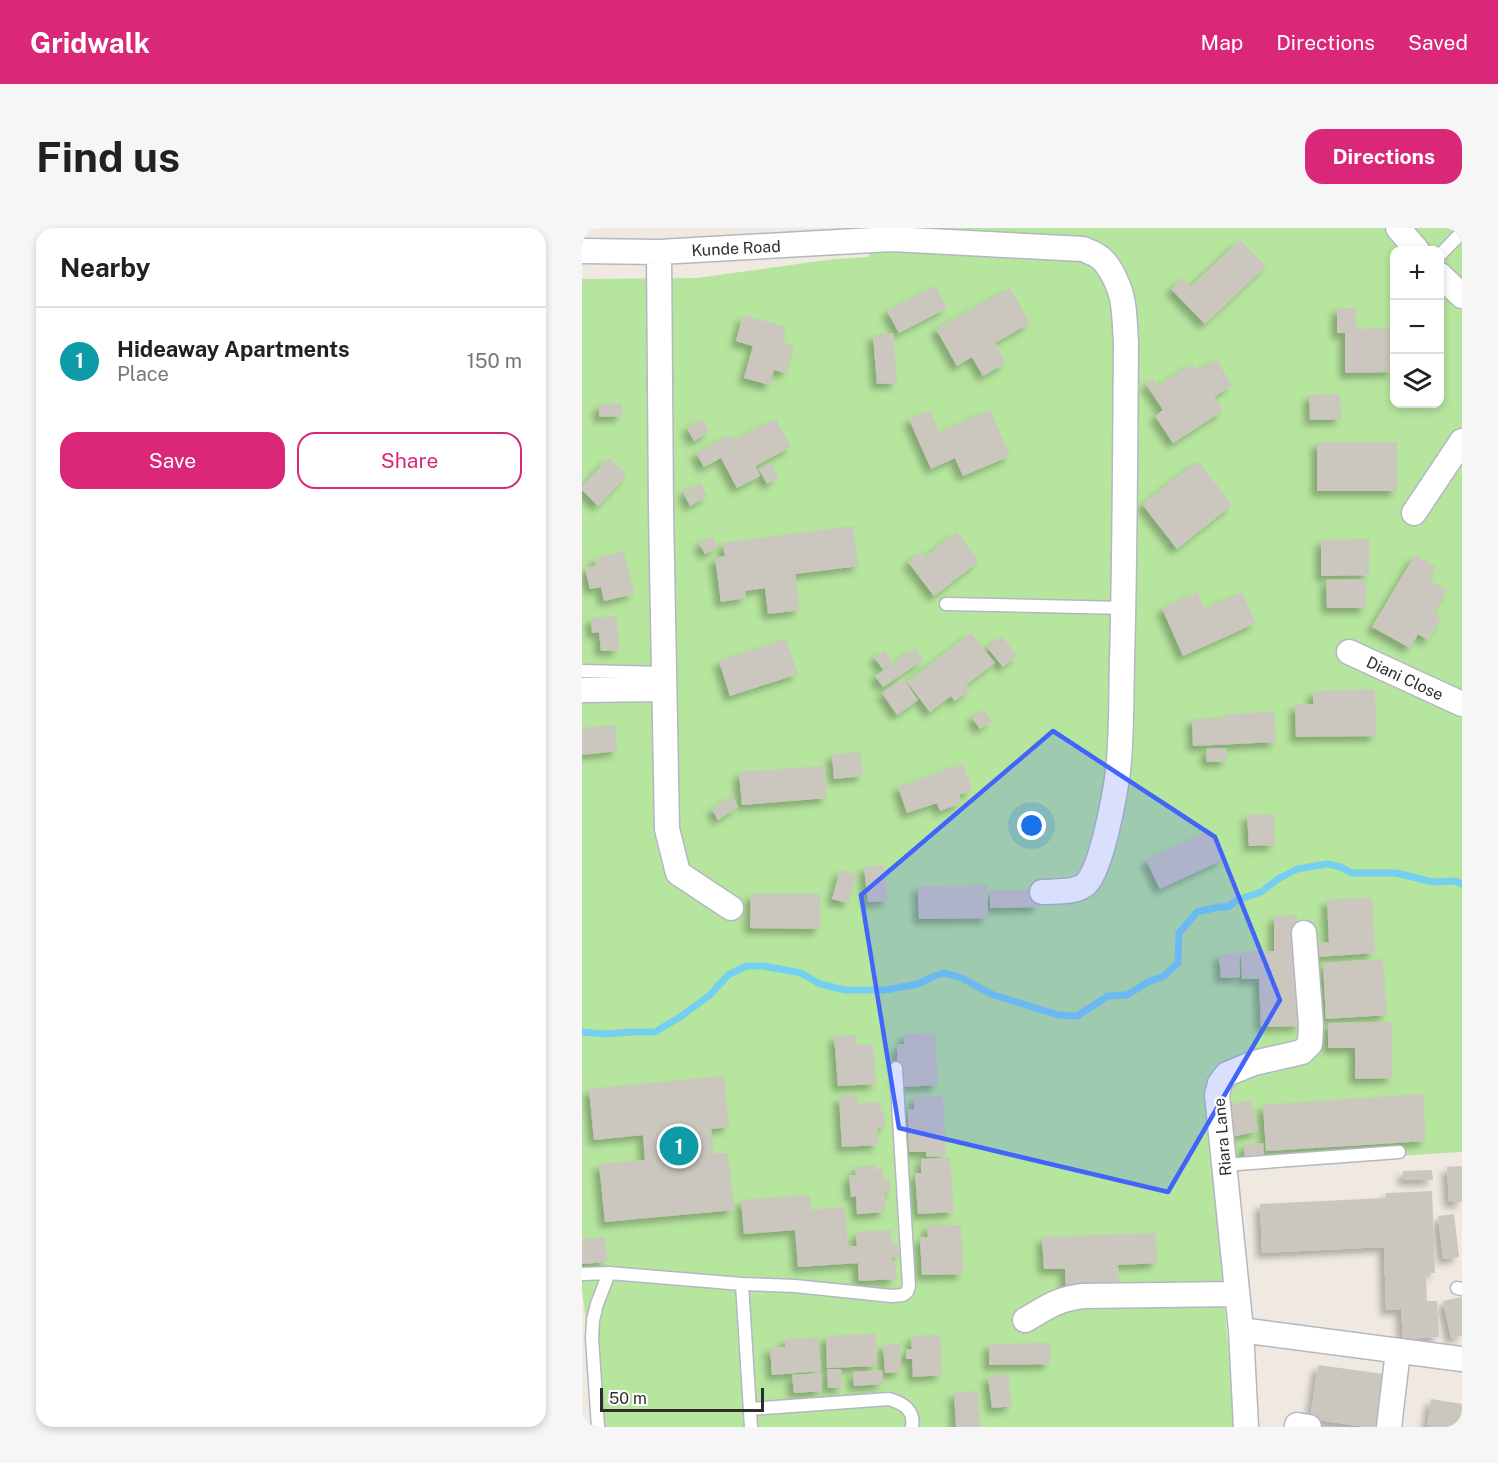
<!DOCTYPE html>
<html lang="en">
<head>
<meta charset="utf-8">
<style>
  body { margin:0; font-family:"Public Sans",sans-serif; background:#f6f6f6; color:#202124 }
  .controls { position:absolute; right:18px; top:18px; display:grid; overflow:hidden; border-radius:12px; box-shadow:0 3px 9px #0003 }
  .controls button { width:54px; height:54px; display:grid; place-items:center; padding:0; border:0; border-bottom:2px solid #e0e0e0; background:#fff; color:#202124; font:30px sans-serif }
  .scale { position:absolute; left:18px; bottom:15px; width:164px; box-sizing:border-box; padding-left:6px; border:3px solid #2e2e2e; border-top:0; font-size:16px; line-height:21px; white-space:nowrap; color:#2e2e2e; -webkit-text-stroke:4px #fff; paint-order:stroke }
  .you { position:absolute; left:450px; top:598px; width:21px; height:21px; margin:-15px; border:4px solid #fff; border-radius:50%; background:#1a73e8; box-shadow:0 0 0 9px #1a73e833 }
  .badge { display:grid; place-items:center; width:39px; height:39px; border-radius:50%; background:#db2777; color:#fff; font-size:20px; font-weight:700 }
  .pin { position:absolute; translate:-50% -50%; border:3px solid #fff; box-shadow:0 2px 6px #0006 }
  .list { margin:0; padding:0; list-style:none }
  h2 { display:flex; justify-content:space-between; align-items:center; height:78px; margin:0; padding:0 24px; font-size:26px }
  h2 small { font-size:20px; font-weight:400; color:#757577 }
  .list li { display:grid; grid-template-columns:39px 1fr auto; gap:18px; align-items:center; box-sizing:border-box; height:108px; padding:0 24px; border-top:2px solid #e0e0e0 }
  .list b { display:block; font-size:22px; white-space:nowrap }
  .list p { margin:0; font-size:20px; white-space:nowrap; color:#757577 }
  .list em { font-size:20px; font-style:normal; color:#757577 }
  .actions { display:flex; gap:12px; padding:18px 24px }
  .actions a { flex:1; padding:14px 0; border:2px solid #db2777; border-radius:18px; text-align:center; font-size:21px; color:#db2777 }
  .actions .main { background:#db2777; color:#fff }
  .icon { flex:none; width:33px; height:33px; fill:none; stroke:currentColor; stroke-width:2; stroke-linecap:round; stroke-linejoin:round }
  .map { position:relative; flex:none; width:880px; height:1199px; overflow:hidden; border-radius:18px }
  header { display:flex; align-items:center; gap:36px; box-sizing:border-box; height:84px; padding:0 30px; background:#db2777; color:#fff }
  header strong { font-size:28px }
  nav { display:flex; gap:33px; margin-inline-start:auto; font-size:21px }
  .intro { display:flex; align-items:center; justify-content:space-between; box-sizing:border-box; height:144px; padding:0 36px }
  h1 { margin:0; font-size:42px }
  .button { padding:15px 27px; border-radius:18px; background:#db2777; color:#fff; font-size:21px; font-weight:700 }
  main { display:flex; gap:36px; padding:0 36px }
  aside { flex:1; background:#fff; border-radius:18px; box-shadow:0 3px 9px #0003 }
  .map>svg:first-child { display:block }
</style>
</head>
<body>
<header>
<strong>Gridwalk</strong>
<nav><a>Map</a><a>Directions</a><a>Saved</a></nav>
</header>
<div class="intro"><h1>Find us</h1><a class="button">Directions</a></div>
<main>
<aside>
<h2>Nearby<small></small></h2>
<ul class="list">
<li><span class="badge" style="background:#0f9aa8">1</span><div><b>Hideaway Apartments</b><p>Place</p></div><em>150 m</em></li>
</ul>
<div class="actions"><a class="main">Save</a><a>Share</a></div>
</aside>
<div class="map">
<svg width="880" height="1199" viewBox="0 0 880 1199">
  <defs>
    <filter id="shadow"><feDropShadow dx="-5.5" dy="5.5" stdDeviation="3" flood-color="#0004"/></filter>
  </defs>
  <rect width="100%" height="100%" fill="#efe9e1"/>
  <path fill="#b6e59e" fill-rule="evenodd" d="M291,0h589v924l-249,15 22,260h-637l-16,-139v-1009l115,-1 137,-19 35,-2zM812,22h46v154h-46z"/>
  <g fill="none" stroke-linecap="round" stroke-linejoin="round">
    <path stroke="#75cff0" stroke-width="7" d="M0,804l23,2 27,-2h23l25,-15 30,-22 18,-20 18,-9h17l38,7 19,11 25,6h40l33,-6 14,-7 12,-4 18,5 29,16 67,21 19,1 31,-20 19,-1 21,-13 16,-6 14,-13 1,-30 18,-21 22,-5h9l9,-7 24,-8 17,-13 19,-10 30,-5 14,3 10,6h45l37,9 22,-1 7,3"/>
  </g>
  <path fill="#cbc7bf" filter="url(#shadow)" d="M658,12l26,26 -61,58 -34,-35 12,-11 8,8z
    M354,58l11,22 -48,25 -12,-22z
    M428,60l20,35 -35,20 11,20 -23,13 -11,-19 -15,9 -21,-37z
    M755,80h19v21l36,-1 1,44 -48,1v-40h-8z
    M161,87l43,12 -4,15 12,4 -8,27 -12,-3 -4,15 -26,-7 9,-32 -17,-5z
    M311,105l4,50 -20,1 -4,-49z
    M634,131l16,26 -18,12 9,14 -50,32 -18,-27 8,-6 -17,-26 7,-5 5,7 34,-22 5,7z
    M758,166l1,25 -31,1 -1,-25z
    M17,176h23v12l-23,1z
    M348,182l9,22 51,-22 20,46 -47,20 -8,-18 -24,11 -22,-50z
    M120,191l7,13 -15,9 -7,-13z
    M194,191l15,28 -36,19 5,10 -23,12 -16,-30 -17,9 -8,-14 35,-18 3,5z
    M735,214h80v49h-80z
    M27,230l18,17 -29,31 -16,-16v-4z
    M616,233l34,44 -55,44 -35,-45z
    M189,235l7,15 -11,6 -8,-15z
    M119,255l6,13 -17,10 -7,-14z
    M271,298l6,40 -64,8 5,36 -32,4 -3,-26 -20,3 1,7 -25,4 -6,-44 10,-2 -2,-13z
    M375,304l22,29 -45,35 -26,-34 13,-10 4,5z
    M130,308l6,11 -13,7 -6,-11z
    M787,311v36l-48,1v-36z
    M42,323l10,43 -30,7 -3,-14 -11,2 -5,-21 11,-3 -2,-6z
    M833,327l21,12 -7,12 18,11 -13,22 7,5 -13,23 -10,-6 -8,14 -38,-21z
    M784,351v29h-39l-1,-28z
    M615,364l8,17 37,-17 14,31 -73,33 -21,-48z
    M35,388l2,34 -18,1 -2,-19 -7,1 -1,-15z
    M389,405l24,30 -29,22 4,4 -15,12 -4,-5 -21,16 -23,-30z
    M420,408l15,20 -14,11 -16,-20z
    M204,411l12,35 -68,22 -11,-35z
    M333,420l8,12 -40,27 -8,-11z
    M303,422l8,12 -10,7 -9,-12z
    M321,450l15,22 -21,15 -15,-22z
    M793,461l1,47 -80,1 -1,-32 18,-1v-13z
    M402,482l8,11 -12,8 -8,-11z
    M692,484l2,30 -83,4 -1,-27 36,-2v-3z
    M33,497l2,26 -35,4v-27z
    M645,520v13l-20,1 -1,-13z
    M278,524l3,24 -29,3 -2,-25z
    M381,536l9,26 -13,5 2,8 -21,8 -3,-8 -30,10 -9,-26z
    M242,538l3,32 -85,7 -3,-33z
    M150,568l6,11 -20,13 -6,-11z
    M692,586l1,31 -26,1 -2,-31z
    M628,602l14,29 -64,30 -14,-29z
    M302,637l4,36 -20,1 -4,-35z
    M258,642l16,4 -8,29 -16,-4z
    M405,657l1,33 -69,1 -1,-33z
    M408,662h48l1,17 -49,1z
    M169,666h69v35l-70,-1z
    M790,669l3,56 -58,4 -1,-14 13,-1 -2,-42z
    M715,687l3,111 -39,1 -2,-48h-17l-1,-27 33,-1v-35z
    M657,725l1,24 -19,1 -2,-24z
    M801,731l4,56 -61,4 -3,-56z
    M810,794v56l-37,1v-31h-27v-25z
    M353,805l3,52 -35,2 -5,-6 -1,-37h7v-10z
    M274,807v10l17,-1 3,40 -38,2 -4,-50z
    M142,848l5,51 -18,2 3,25 14,-1 6,57 -129,12 -6,-58 46,-4 -2,-25 -49,5 -5,-51z
    M841,866l3,47 -160,10 -3,-46z
    M275,868v8l23,-2 1,10 3,-1 1,16 -8,1 1,17 -36,2 -3,-50z
    M361,868l3,60 -20,1v-5h-17l-1,-43h6v-12z
    M669,872l7,31 -26,6 -8,-30z
    M681,915l1,13 -19,1 -1,-13z
    M368,930l4,54 -36,2 -3,-41h6v-14z
    M293,937v5l7,-1 1,10h7v14h-6l1,19 -28,2 -1,-18 -5,1 -2,-22h7l-1,-8z
    M880,938v36h-13l-2,-35z
    M850,942l1,10h-30v-9z
    M850,963l3,82h-9l1,28h10l2,36 -36,2 -2,-30 -15,1 -2,-63 -122,6 -2,-49 126,-6v-5z
    M228,967l1,15 34,-3 3,39h9l-1,-14 35,-2v13l7,-1 1,15h-7v4h3l1,18 -37,2 -1,-18 -60,4 -3,-37 -51,4 -3,-34z
    M872,986l5,43 -16,2 -5,-43z
    M345,997h34l2,49 -41,1 -2,-38h8z
    M574,1005l1,30 -39,2 1,23 -53,2 -1,-21h-21l-2,-32z
    M23,1009l2,25 -25,2v-25z
    M880,1069v39l-11,2 -8,-37z
    M294,1106l1,32 -50,2 -1,-32z
    M358,1107l2,40 -29,2 -1,-18h-6v-9l6,-1 -1,-13z
    M236,1109l3,34 -49,4 -2,-28h15v-8z
    M468,1115v21l-61,1v-21z
    M318,1116l1,28 -16,1 -2,-28z
    M736,1137l66,9 -7,53h-10l-57,-8z
    M245,1141h14l1,19h-14z
    M300,1142l1,14 -29,2 -1,-14z
    M239,1145l1,18 -28,2 -2,-18z
    M426,1146l4,32 -20,2 -4,-32z
    M396,1163l2,36h-24l-2,-34z
    M849,1171l31,5v23h-35z"/>
  <g fill="none" stroke-linecap="round" stroke-linejoin="round">
    <g stroke="#b4b7c1" stroke-width="15">
      <path id="lane" d="M858,27l22,-23
        M364,376l178,4
        M0,443l82,2
        M642,937l175,-13
        M0,1046l27,-1 133,11 53,2 97,10 11,-1 4,-3 2,-6 -13,-218
        M160,1056l9,143
        M875,1060l5,1
        M168,1181l139,-10c14,4 26,11 23,28
        M16,1199l-6,-89 1,-18 4,-16 12,-31"/>
    </g>
    <g stroke="#b4b7c1" stroke-width="27">
      <path id="street" d="M816,0l19,22
        M0,23l77,1 232,-13 192,10c4,2 9,3 13,6 14,7 25,34 27,49 2,13 2,26 3,39 -1,106 -1,212 -4,318 -1,36 0,74 -4,110 -3,23 -16,97 -32,113 -10,9 -30,7 -44,8
        M77,24l2,258 6,319 11,44 53,35
        M858,47l22,21
        M832,285l48,-72
        M767,424l113,52
        M0,462l82,-1
        M443,1092c21,-12 32,-21 58,-24l154,-2
        M659,1102l221,29
        M715,1197l12,2
        M664,1199l-5,-97 -24,-235 3,-12 7,-9 27,-11 48,-11 8,-8 1,-19 -7,-92
        M807,1199l9,-76"/>
    </g>
    <use href="#lane" stroke="#fff" stroke-width="12"/>
    <use href="#street" stroke="#fff" stroke-width="24"/>
  </g>
  <path fill="#4264fb" fill-opacity="0.2" stroke="#4264fb" stroke-width="4.5" stroke-linejoin="round" d="M471,503l162,106 65,163 -112,192 -269,-64 -38,-233z"/>
  <g text-anchor="middle" stroke-width="4.5" stroke-linejoin="round" paint-order="stroke">
    <g font-size="16" fill="#2e2e2e" stroke="#fff">
      <text transform="translate(154 20) rotate(-3)" y="6">Kunde Road</text>
      <text transform="translate(823 450) rotate(25)" y="6">Diani Close</text>
      <text transform="translate(640 909) rotate(-95)" y="6">Riara Lane</text>
    </g>
  </g>
</svg>
<div class="controls">
<button>+</button>
<button>−</button>
<button><svg class="icon" aria-label="layers" viewBox="0 0 24 24"><path d="M12 4l9 5-9 5-9-5zM3 14l9 5 9-5"/></svg></button>
</div>
<div class="scale">50 m</div>
<div class="you"></div>
<div class="pin badge" style="left:97px;top:918px;background:#0f9aa8">1</div>
</div>
</main>
</body>
</html>
